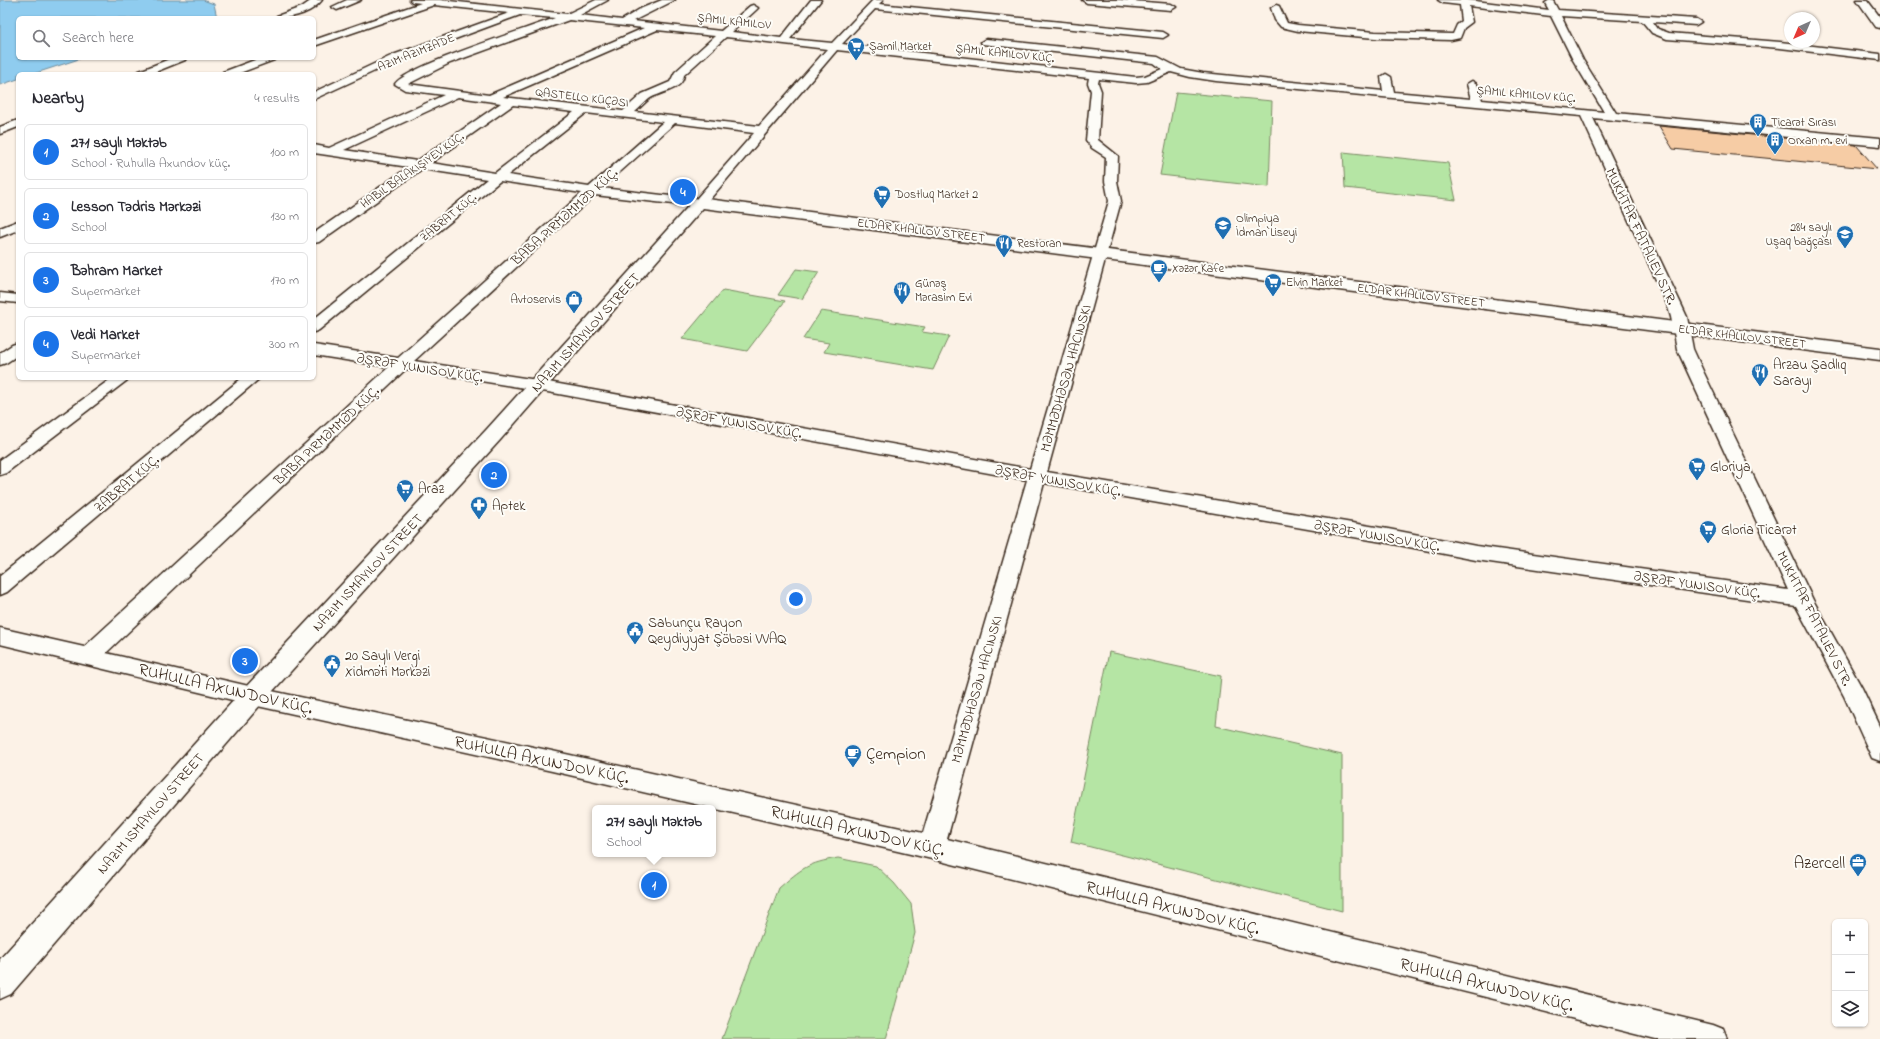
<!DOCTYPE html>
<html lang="en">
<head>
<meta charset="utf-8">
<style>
  body { margin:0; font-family:"Indie Flower",sans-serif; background:#f7f7f7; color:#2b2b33 }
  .controls { position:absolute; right:12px; bottom:12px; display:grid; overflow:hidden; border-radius:6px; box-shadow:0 1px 3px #0004 }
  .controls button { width:36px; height:36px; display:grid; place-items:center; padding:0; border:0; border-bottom:1px solid #e1e1e2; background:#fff; color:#2b2b33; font:20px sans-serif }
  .compass { position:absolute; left:1784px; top:12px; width:36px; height:36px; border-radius:50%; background:#fff; box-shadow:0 1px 3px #0004; rotate:224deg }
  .you { position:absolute; left:796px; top:599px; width:14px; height:14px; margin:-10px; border:3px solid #fff; border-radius:50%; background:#1a73e8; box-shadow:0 0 0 6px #1a73e833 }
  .badge { display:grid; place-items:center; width:26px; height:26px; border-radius:50%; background:#1a73e8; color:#fff; font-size:13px; font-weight:700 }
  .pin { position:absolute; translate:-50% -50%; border:2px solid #fff; box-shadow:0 1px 4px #0006 }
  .popup { position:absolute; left:592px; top:805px; width:124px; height:52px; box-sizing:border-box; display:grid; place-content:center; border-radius:6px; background:#fff; filter:drop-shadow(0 1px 3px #0005); font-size:13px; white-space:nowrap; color:#7c7c81 }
  .popup b { font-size:15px; color:#2b2b33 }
  .popup::after { content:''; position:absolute; left:50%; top:100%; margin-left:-8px; border:8px solid transparent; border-top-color:#fff }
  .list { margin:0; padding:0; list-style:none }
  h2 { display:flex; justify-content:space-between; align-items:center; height:52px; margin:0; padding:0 16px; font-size:17px }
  h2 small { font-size:13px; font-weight:400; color:#7c7c81 }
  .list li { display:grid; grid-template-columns:26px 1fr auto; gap:12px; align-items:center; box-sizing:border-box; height:56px; margin:0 8px 8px; padding:0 8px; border:1px solid #e1e1e2; border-radius:6px }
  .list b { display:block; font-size:15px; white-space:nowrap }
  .list p { margin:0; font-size:13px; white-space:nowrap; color:#7c7c81 }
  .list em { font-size:13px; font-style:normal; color:#7c7c81 }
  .icon { flex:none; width:22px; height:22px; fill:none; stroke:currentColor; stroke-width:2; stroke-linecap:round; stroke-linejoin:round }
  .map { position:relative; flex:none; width:1880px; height:1039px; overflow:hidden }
  .search { position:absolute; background:#fff; box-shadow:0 1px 3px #0004; left:16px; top:16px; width:300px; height:44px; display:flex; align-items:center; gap:10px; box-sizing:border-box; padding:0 14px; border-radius:6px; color:#7c7c81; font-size:15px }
  .panel { position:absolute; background:#fff; box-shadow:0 1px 3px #0004; left:16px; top:72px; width:300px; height:308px; border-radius:6px }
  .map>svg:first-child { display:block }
</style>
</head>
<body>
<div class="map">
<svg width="1880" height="1039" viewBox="0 0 1880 1039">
  <rect width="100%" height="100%" fill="#fcf2e7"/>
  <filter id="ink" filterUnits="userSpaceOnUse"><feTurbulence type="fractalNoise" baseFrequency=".025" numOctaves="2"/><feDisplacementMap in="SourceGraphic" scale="8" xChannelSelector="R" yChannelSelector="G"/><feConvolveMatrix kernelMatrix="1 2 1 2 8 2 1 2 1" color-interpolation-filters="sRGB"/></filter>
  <g filter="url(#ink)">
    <path fill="#b5e5a4" stroke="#788861" d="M1176,92l96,9 -3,86 -109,-12z
      M1343,152l105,11 8,37 -111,-12z
      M796,269l23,3 -17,27 -24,-4z
      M723,290l62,11 -38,50 -65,-12z
      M821,311l104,16 -3,5 27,4 -16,34 -109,-18 5,-9 -26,-4z
      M1109,652l112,24 -5,50 126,29v156l-271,-69z
      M838,858l38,8 18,17 17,21 4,29 -29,106h-164l57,-151c23,-20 29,-25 59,-30z"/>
    <path fill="#8fccef" stroke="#6d8b9b" d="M0,0h203l11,4 3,14h-199v40h64l-49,16h-15v5l-18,6z"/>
    <path fill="#f6cca5" stroke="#3b2a1e" d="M1659,126l197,19 21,24 -204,-20z"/>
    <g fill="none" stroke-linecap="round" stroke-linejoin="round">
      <g stroke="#3b2a1e" stroke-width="3">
        <path id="minor" d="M312,0h10c-11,14 -30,18 -47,18l2,-2 25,-9z
          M347,0h14l-24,10 -5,-3z
          M410,0h30l127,14 29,-14h12l-28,15 42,5 18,-11 22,-9h13l-42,21 88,10 29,-25 3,-1 5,3 -2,2 -24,22 49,6 30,-38h10l-31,39 42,4 41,-43h10l-4,4 284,28 5,3 -5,3 -288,-29 -33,35 294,33 9,-1 17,-7 -8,-6 -172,-19 -1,-2 5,-3 172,18 23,12 22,4 180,18 -2,-14 5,-3 5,3 3,15 77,7 -4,-15 5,-3 5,3 5,16 122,12 -31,-52 -22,-44 -82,-10 3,16 -8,6 -4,10 -9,2 -76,-2 -77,-7 -17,-4 -6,-7 -4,-12 5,-3 3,1 8,17 11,2 77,7 76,2h2l4,-9 5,-4 -2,-16 -17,-2 -5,-3h29l82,10 -4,-7 5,-3 3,1 5,9 138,9 5,3 -5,3 -43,-3 5,7 11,4 111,9 100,12v6l-100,-12 -113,-9 -15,-6 -10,-12 -81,-5 22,44 33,53 264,25v8l-287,-28 88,186 6,13 6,32 10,22 110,229 49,88 18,38v35l-8,-3 -28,-62 -48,-90 -320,-46 -88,-17 -344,-60 -97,356 766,186 10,4 4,10h-72l-723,-180 -380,-88 -299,-66 -253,-61v-16l84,19 305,-280 -75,-12v-10l84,13 184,-165 -82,-12 -181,149 -5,2v-13l173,-140 -65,-10 -103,73 -5,1v-10l95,-66 -95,-14v-8l15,3 115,-53 -39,-5 -10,-6c14,-19 132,-55 160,-66l-35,-3 -119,44 -87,40v-7l79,-37 116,-42 -75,-8 -120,41v-6l107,-37 -9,-1zM569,20l75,8 -155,67 -81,-11 42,-21zM657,30l58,6 -40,36 -5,10 -28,12 -19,17 -120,-14zM726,37l101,12 -68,77 -124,-14c5,-4 9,-9 14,-13 12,-8 33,-8 35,-24zM837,50l252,28 -1,5 3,8 -5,49 6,8 14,9 -1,24 4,20 -79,268 -493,-89 -123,-19 181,-166 104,12 5,-1zM1171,72l19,5 26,4 365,35 86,188 4,13 6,32 111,241 -312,-44 -88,-17 -341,-57 74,-271 -4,-20 1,-25 -20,-16 3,-49 -3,-8 1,-4 37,4 11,-1zM458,97l43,6 -84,58 -73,-11zM513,105l61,7 -79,61 -64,-10zM586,113l77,9 -74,65 -81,-12zM675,123l79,10 -58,66 -94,-11zM406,369l131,21 490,90 -104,353 -371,-82 -299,-64 -147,-34z
          M1082,0h38l51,4 5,3 -5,3 -84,-7z
          M172,58h14l-1,2 -35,14h-14l1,-2z
          M260,58h15l-1,2 -37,14h-15l1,-2z
          M18,120v7l-18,7v-7z
          M18,221v9l-18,7v-9z
          M0,293l18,2v8l-18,-2z
          M18,343v12l-12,8 -6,2v-12l12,-8z
          M112,378h18l-124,95 -6,2v-15z
          M242,378h18l-253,214 -7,3v-19z"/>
      </g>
      <g stroke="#3b2a1e" stroke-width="3">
        <path id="tertiary" d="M1857,0h10l13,17v11l-4,-1z
          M699,198l1181,150v12l-1177,-152 -202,231 -239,264 -251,291 -11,5v-40l244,-270 243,-260 207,-229z"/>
      </g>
      <use href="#minor" fill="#fdfcf7" fill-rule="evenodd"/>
      <use href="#tertiary" fill="#fdfcf7" fill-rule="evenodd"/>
    </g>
  </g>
  <defs>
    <g id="supermarket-pin" transform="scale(0.9)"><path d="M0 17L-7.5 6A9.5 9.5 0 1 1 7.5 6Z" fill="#1f6fb2" stroke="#fdfcf7"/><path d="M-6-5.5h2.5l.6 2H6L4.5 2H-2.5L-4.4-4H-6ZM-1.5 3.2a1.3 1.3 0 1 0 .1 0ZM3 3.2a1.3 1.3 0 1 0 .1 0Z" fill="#fff"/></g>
    <g id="building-pin" transform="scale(0.9)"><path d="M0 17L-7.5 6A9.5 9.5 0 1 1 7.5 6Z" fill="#1f6fb2" stroke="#fdfcf7"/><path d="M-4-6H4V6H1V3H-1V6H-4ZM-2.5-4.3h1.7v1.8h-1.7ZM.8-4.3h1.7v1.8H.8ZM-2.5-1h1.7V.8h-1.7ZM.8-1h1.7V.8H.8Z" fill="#fff"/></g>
    <g id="school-pin" transform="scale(0.9)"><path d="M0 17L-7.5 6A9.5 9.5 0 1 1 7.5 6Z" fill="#1f6fb2" stroke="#fdfcf7"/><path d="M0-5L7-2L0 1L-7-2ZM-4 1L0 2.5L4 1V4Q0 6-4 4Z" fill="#fff"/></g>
    <g id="restaurant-pin" transform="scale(0.9)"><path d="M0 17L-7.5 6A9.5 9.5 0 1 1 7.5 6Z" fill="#1f6fb2" stroke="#fdfcf7"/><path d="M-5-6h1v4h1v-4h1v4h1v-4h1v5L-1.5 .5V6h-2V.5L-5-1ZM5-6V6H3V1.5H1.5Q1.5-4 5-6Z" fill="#fff"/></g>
    <g id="cafe-pin" transform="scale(0.9)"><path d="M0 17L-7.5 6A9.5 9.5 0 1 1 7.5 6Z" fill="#1f6fb2" stroke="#fdfcf7"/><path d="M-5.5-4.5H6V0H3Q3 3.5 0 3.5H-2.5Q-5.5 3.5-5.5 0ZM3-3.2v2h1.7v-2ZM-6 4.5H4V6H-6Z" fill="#fff"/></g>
    <g id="shop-pin" transform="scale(0.9)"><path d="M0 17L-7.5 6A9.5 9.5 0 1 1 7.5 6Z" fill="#1f6fb2" stroke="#fdfcf7"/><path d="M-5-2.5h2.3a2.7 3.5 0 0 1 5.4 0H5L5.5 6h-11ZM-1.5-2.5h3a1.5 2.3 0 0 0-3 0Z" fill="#fff"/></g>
    <g id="pharmacy-pin" transform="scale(0.9)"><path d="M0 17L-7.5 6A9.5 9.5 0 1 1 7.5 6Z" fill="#1f6fb2" stroke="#fdfcf7"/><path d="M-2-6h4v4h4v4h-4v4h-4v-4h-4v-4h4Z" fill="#fff"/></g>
    <g id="civic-pin" transform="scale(0.9)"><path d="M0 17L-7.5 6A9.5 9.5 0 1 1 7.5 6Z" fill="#1f6fb2" stroke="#fdfcf7"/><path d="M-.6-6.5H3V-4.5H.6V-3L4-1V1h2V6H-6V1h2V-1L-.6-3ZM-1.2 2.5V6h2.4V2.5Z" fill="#fff"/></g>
    <g id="office-pin" transform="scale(0.9)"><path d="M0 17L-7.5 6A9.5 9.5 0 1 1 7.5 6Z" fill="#1f6fb2" stroke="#fdfcf7"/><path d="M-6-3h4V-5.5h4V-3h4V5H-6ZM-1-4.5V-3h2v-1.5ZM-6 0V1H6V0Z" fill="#fff"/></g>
  </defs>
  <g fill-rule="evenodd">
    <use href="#supermarket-pin" x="856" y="46"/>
    <use href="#building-pin" x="1758" y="122"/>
    <use href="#building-pin" x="1775" y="140"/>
    <use href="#supermarket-pin" x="882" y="194"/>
    <use href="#school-pin" x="1223" y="225"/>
    <use href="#school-pin" x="1845" y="234"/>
    <use href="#restaurant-pin" x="1004" y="243"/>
    <use href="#cafe-pin" x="1159" y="268"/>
    <use href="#supermarket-pin" x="1273" y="282"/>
    <use href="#restaurant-pin" x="902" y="290"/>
    <use href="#shop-pin" x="574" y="299"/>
    <use href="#restaurant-pin" x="1760" y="372"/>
    <use href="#supermarket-pin" x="1697" y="466"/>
    <use href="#supermarket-pin" x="405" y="488"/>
    <use href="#pharmacy-pin" x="479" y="505"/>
    <use href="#supermarket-pin" x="1708" y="529"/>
    <use href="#civic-pin" x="635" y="630"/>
    <use href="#civic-pin" x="332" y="663"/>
    <use href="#cafe-pin" x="853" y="753"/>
    <use href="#office-pin" x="1858" y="862"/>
  </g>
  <g text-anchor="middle" stroke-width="4" stroke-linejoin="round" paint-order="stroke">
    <g font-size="12" fill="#3b2a1e" stroke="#fdfcf7">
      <text transform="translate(734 21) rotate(6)" y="4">ŞAMIL KAMILOV</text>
      <text transform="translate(416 52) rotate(-22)" y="4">AZIM AZIMZADE</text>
      <text transform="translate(1005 53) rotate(6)" y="4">ŞAMIL KAMILOV KÜÇ.</text>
      <text transform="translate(1526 94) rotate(5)" y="4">ŞAMIL KAMILOV KÜÇ.</text>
      <text transform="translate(582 97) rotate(7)" y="4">QASTELLO KÜÇƏSI</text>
      <text transform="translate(412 170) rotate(-35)" y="4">HABIL BALAKIŞIYEV KÜÇ.</text>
      <text transform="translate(448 217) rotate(-39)" y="4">ZABRAT KÜÇ.</text>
      <text transform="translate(921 230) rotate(7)" y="4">ELDAR KHALILOV STREET</text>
      <text transform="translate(1421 295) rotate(7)" y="4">ELDAR KHALILOV STREET</text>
      <text transform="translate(1742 336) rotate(7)" y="4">ELDAR KHALILOV STREET</text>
    </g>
    <g font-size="12" fill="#3b2a1e" stroke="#fdfcf7" text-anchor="start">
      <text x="869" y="50">Şamil Market</text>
      <text x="1771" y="126">Ticarət Sırası</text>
      <text x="1788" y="144">Orxan m. evi</text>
      <text x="895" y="198">Dostluq Market 2</text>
      <text x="1236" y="222">Olimpiya<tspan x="1236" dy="14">İdman Liseyi</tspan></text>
      <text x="1832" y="231" text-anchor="end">284 saylı<tspan x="1832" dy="14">Uşaq bağçası</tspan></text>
      <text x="1017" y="247">Restoran</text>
      <text x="1172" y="272">Xəzər Kafe</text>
      <text x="1286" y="286">Elvin Market</text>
      <text x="915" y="287">Günəş<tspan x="915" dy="14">Mərasim Evi</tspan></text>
      <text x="561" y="303" text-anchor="end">Avtoservis</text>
    </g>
    <g font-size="14" fill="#3b2a1e" stroke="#fdfcf7">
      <text transform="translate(564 216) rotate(-42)" y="5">BABA PIRMƏMMƏD KÜÇ.</text>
      <text transform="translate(1642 236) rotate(65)" y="5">MUKHTAR FATALIEV STR.</text>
      <text transform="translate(585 332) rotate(-48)" y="5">NAZIM ISMAYILOV STREET</text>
      <text transform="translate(420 367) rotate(9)" y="5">ƏŞRƏF YUNISOV KÜÇ.</text>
      <text transform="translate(1065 378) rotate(-74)" y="5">MƏMMƏDHƏSƏN HACINSKI</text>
      <text transform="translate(739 422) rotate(10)" y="5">ƏŞRƏF YUNISOV KÜÇ.</text>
      <text transform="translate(326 435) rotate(-43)" y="5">BABA PIRMƏMMƏD KÜÇ.</text>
      <text transform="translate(1058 480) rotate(10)" y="5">ƏŞRƏF YUNISOV KÜÇ.</text>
      <text transform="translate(126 483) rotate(-40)" y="5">ZABRAT KÜÇ.</text>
      <text transform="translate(1377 535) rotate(10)" y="5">ƏŞRƏF YUNISOV KÜÇ.</text>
      <text transform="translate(367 572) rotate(-47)" y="5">NAZIM ISMAYILOV STREET</text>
      <text transform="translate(1697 584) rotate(8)" y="5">ƏŞRƏF YUNISOV KÜÇ.</text>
      <text transform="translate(1815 618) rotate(63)" y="5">MUKHTAR FATALIEV STR.</text>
      <text transform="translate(976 689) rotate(-74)" y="5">MƏMMƏDHƏSƏN HACINSKI</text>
      <text transform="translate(150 813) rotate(-49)" y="5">NAZIM ISMAYILOV STREET</text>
    </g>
    <g font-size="14" fill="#3b2a1e" stroke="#fdfcf7" text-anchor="start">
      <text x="1773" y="369">Arzau Şadlıq<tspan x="1773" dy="16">Sarayı</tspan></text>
      <text x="1710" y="471">Gloriya</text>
      <text x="418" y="493">Araz</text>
      <text x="492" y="510">Aptek</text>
      <text x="1721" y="534">Gloria Ticarət</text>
      <text x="648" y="627">Sabunçu Rayon<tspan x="648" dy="16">Qeydiyyat Şöbəsi VVAQ</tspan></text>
      <text x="345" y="660">20 Saylı Vergi<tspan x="345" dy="16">Xidməti Mərkəzi</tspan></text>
    </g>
    <g font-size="17" fill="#3b2a1e" stroke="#fdfcf7">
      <text transform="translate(226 688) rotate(13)" y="6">RUHULLA AXUNDOV KÜÇ.</text>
      <text transform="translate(542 759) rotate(12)" y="6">RUHULLA AXUNDOV KÜÇ.</text>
      <text transform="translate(858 830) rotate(13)" y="6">RUHULLA AXUNDOV KÜÇ.</text>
      <text transform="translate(1173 907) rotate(14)" y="6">RUHULLA AXUNDOV KÜÇ.</text>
      <text transform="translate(1487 984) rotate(14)" y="6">RUHULLA AXUNDOV KÜÇ.</text>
    </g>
    <g font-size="17" fill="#3b2a1e" stroke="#fdfcf7" text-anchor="start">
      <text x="866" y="759">Çempion</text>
      <text x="1845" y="868" text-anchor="end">Azercell</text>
    </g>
  </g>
</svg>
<div class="controls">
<button>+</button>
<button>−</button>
<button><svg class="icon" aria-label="layers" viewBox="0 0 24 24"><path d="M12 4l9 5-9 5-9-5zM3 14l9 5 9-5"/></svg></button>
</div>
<svg class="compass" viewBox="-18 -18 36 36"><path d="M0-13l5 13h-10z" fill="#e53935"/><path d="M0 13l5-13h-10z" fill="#7c7c81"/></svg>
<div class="you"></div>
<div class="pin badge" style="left:654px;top:885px">1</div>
<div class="popup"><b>271 saylı Məktəb</b>School</div>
<div class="pin badge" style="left:494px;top:475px">2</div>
<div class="pin badge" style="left:245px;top:661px">3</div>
<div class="pin badge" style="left:683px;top:192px">4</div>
<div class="search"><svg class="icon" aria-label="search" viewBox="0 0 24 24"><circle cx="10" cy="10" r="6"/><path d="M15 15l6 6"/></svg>Search here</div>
<section class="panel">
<h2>Nearby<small>4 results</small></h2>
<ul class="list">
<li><span class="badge">1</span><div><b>271 saylı Məktəb</b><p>School · Ruhulla Axundov küç.</p></div><em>100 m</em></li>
<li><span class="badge">2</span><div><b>Lesson Tədris Mərkəzi</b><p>School</p></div><em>130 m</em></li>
<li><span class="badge">3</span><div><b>Bəhram Market</b><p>Supermarket</p></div><em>170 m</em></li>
<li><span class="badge">4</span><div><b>Vedi Market</b><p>Supermarket</p></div><em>300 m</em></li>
</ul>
</section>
</div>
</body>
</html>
